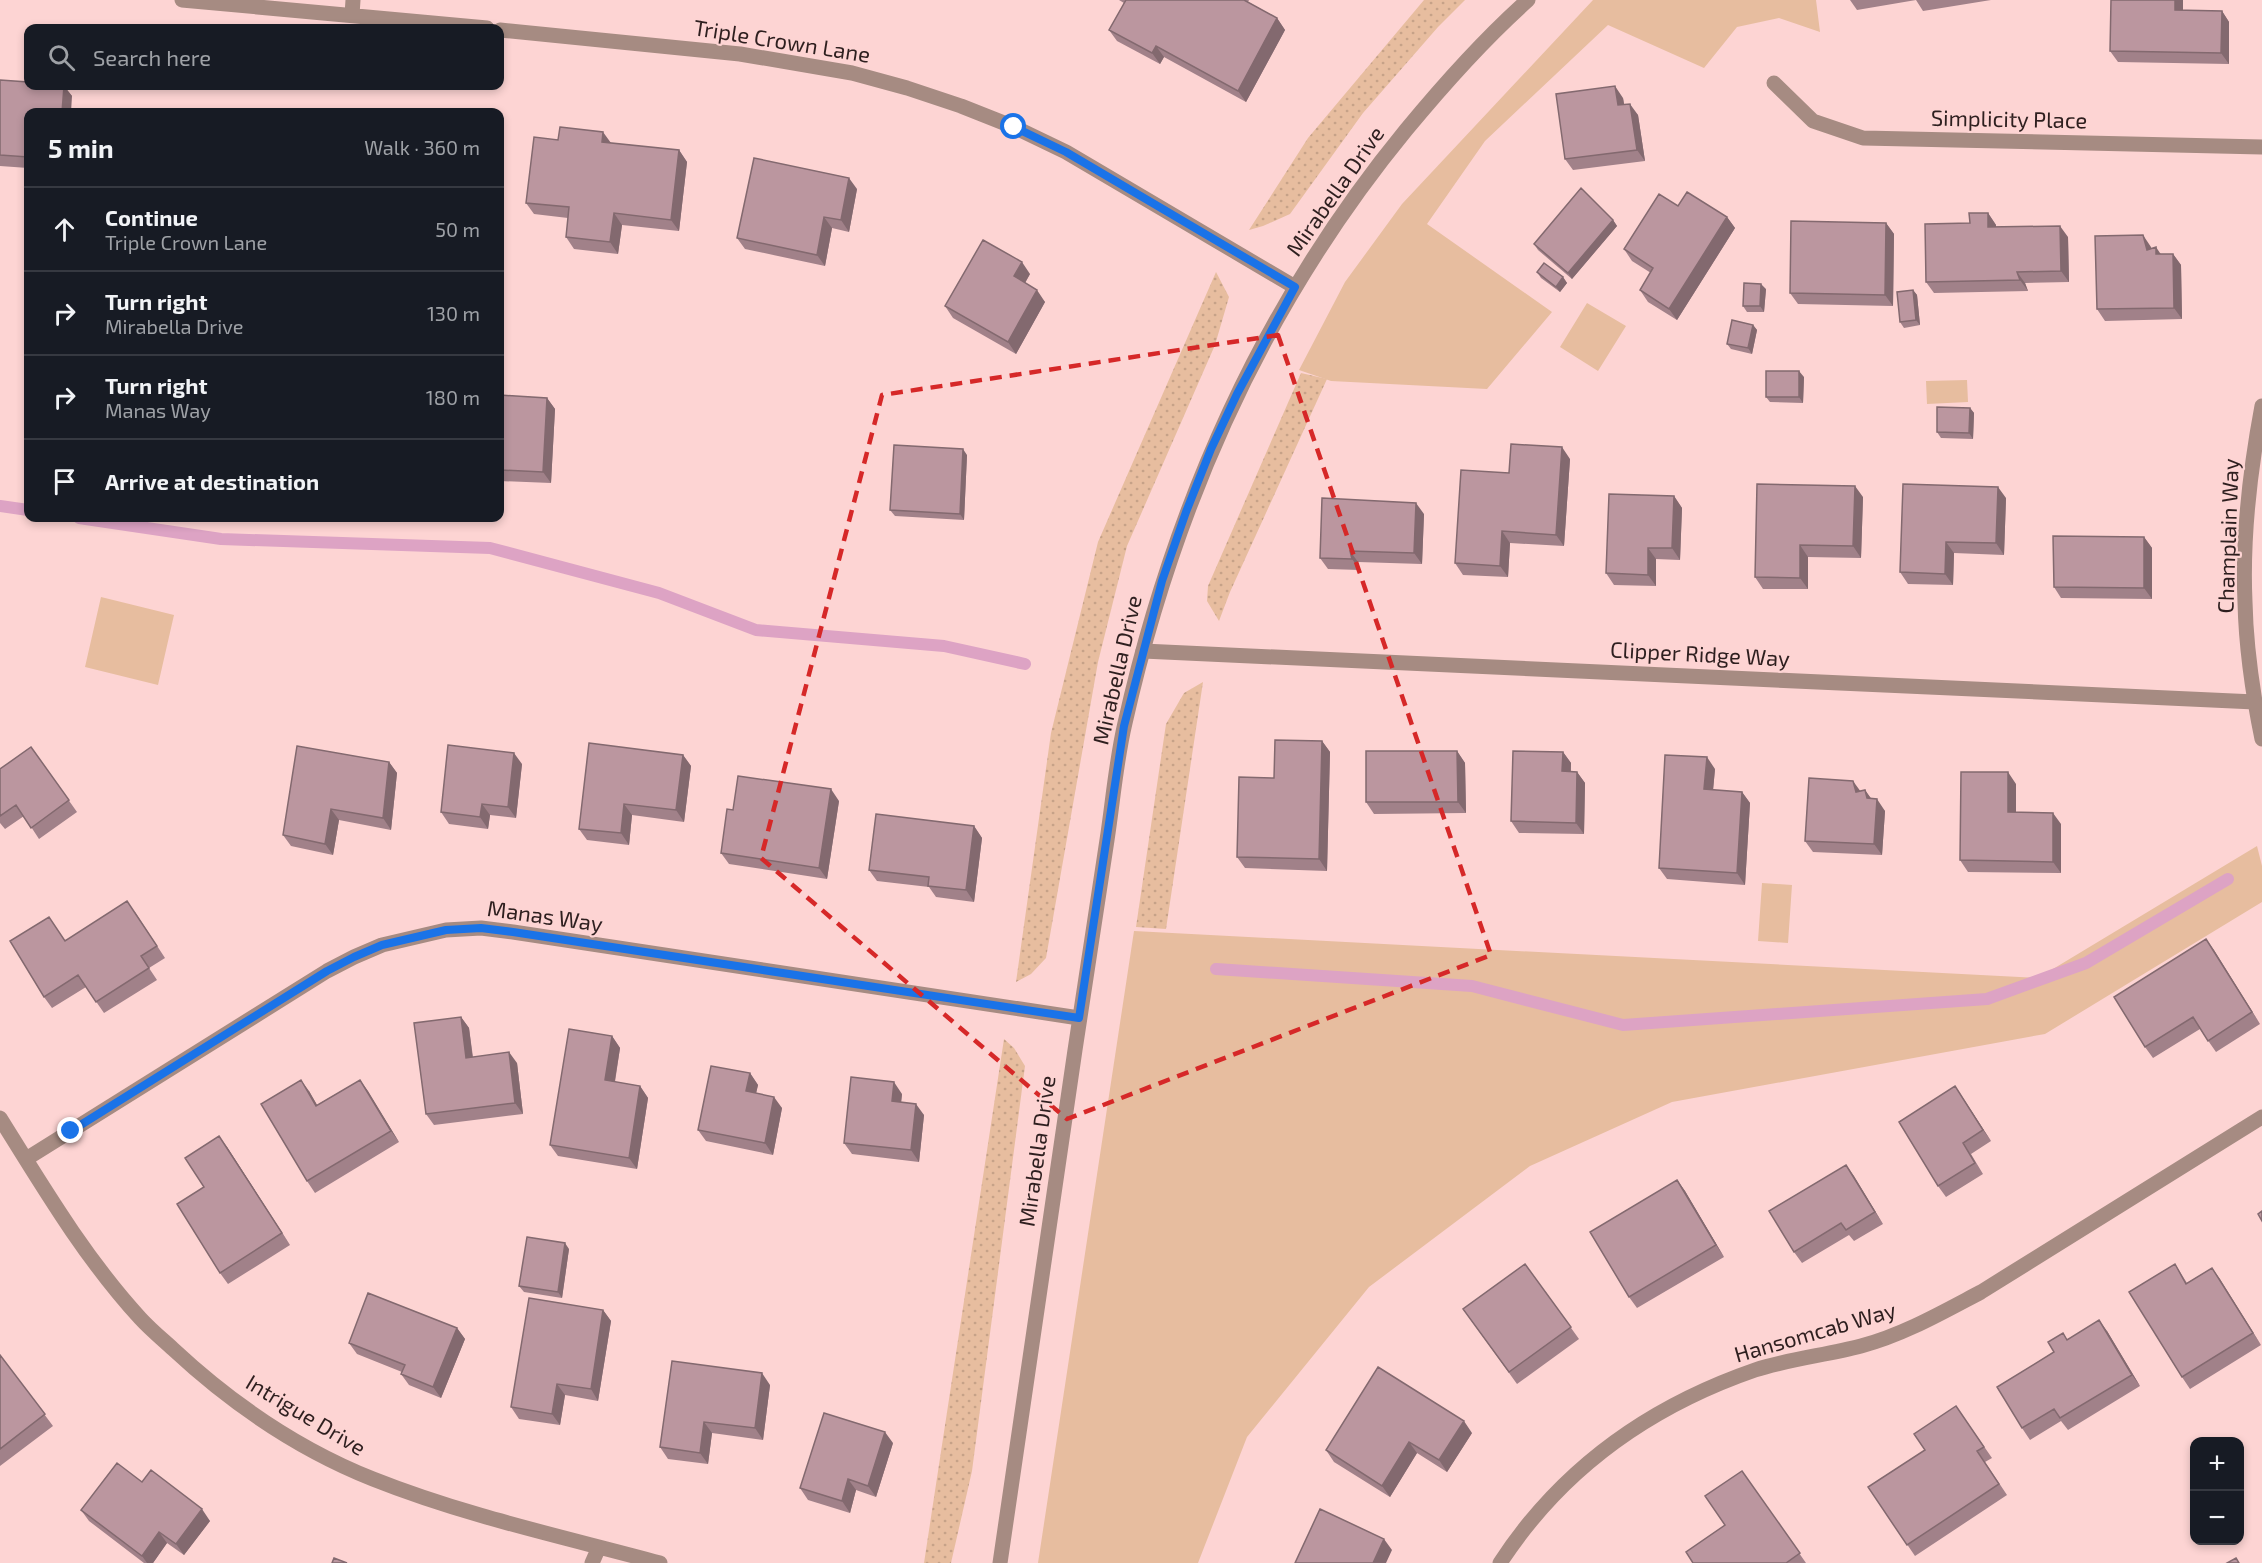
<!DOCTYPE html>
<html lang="en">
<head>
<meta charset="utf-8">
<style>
  body { margin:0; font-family:"Exo 2",sans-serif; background:#242831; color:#f1f3f6 }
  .controls { position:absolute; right:18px; bottom:18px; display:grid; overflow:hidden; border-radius:12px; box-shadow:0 3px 9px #0003 }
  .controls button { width:54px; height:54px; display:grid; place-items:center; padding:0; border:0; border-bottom:2px solid #363941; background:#171b24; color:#f1f3f6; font:30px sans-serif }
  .stop { position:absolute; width:18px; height:18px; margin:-14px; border:4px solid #1a73e8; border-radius:50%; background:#fff }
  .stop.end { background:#1a73e8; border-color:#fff; box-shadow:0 2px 6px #0008 }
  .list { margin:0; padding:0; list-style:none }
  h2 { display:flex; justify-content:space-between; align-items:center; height:78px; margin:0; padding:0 24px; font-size:26px }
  h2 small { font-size:20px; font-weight:400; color:#9ea1a6 }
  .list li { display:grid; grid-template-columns:39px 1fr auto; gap:18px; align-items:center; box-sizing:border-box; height:84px; padding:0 24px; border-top:2px solid #363941 }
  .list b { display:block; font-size:22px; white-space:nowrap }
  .list p { margin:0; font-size:20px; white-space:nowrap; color:#9ea1a6 }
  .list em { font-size:20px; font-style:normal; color:#9ea1a6 }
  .icon { flex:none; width:33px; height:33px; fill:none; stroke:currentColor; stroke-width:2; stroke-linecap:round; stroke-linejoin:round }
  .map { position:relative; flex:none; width:2262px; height:1563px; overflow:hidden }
  .search { position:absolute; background:#171b24; box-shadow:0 3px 9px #0003; left:24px; top:24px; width:480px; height:66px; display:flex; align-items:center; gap:15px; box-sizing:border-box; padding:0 21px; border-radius:12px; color:#9ea1a6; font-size:22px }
  .panel { position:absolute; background:#171b24; box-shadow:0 3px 9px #0003; left:24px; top:108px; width:480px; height:414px; border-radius:12px }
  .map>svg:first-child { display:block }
</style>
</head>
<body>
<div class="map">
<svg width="2262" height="1563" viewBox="0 0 2262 1563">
  <defs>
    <pattern id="grass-dots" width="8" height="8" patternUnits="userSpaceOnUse" patternTransform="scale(1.5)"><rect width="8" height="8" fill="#e7bd9f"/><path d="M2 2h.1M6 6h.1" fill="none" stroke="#c6a288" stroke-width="1.8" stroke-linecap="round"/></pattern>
  </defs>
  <rect width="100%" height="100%" fill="#fdd4d3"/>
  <path fill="url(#grass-dots)" d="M1424,0h41l-27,27 -75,86 -73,101 -27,12 -14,4 59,-92z
    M1216,272l13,25 -14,48 -88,201 -29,116 -52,296 -15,16 -15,8 35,-249 47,-191z
    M1301,373l26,6 -97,213 -11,29 -12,-20 1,-15z
    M1203,682l-37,247 -30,-2 30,-203 18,-31z
    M1004,1039l10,9 11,18 -53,405 -21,92h-27z"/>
  <path fill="#e7bd9f" d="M1593,0h223l4,32 -41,-14 -42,9 -33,41 -96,-43 -123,116 -58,83 125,88 -65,77 -156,-8 -32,-11 46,-88 57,-78z
    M1587,303l39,23 -28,45 -38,-24z
    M1967,380l1,22 -41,2 -1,-23z
    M101,597l73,18 -16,70 -73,-18z
    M2257,846l5,20v36l-217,132 -373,68 -142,64 -161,121 -122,150 -49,126h-160l96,-632 904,47z
    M1762,883l30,2 -4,58 -30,-2z"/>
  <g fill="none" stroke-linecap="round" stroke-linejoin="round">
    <path stroke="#dda3c4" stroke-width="12" d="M0,506l28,4
      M79,518l142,21 269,9 169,45 97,37 188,16 81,18
      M1216,969l256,17 151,39 364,-26 99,-36 142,-84"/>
    <path stroke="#a68b82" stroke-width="15" d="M182,0l305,28
      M352,15l1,-15
      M500,30l240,24 112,19 55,15 54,18 53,21 52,25 229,135
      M1774,83l39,38 50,17 399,9
      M2262,406c-12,64 -20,131 -17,196 1,46 8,93 17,137
      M1143,651l1112,51
      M0,1118c43,69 85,140 140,200 10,11 22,21 33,31 58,54 127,101 200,130 93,37 191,58 287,84
      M26,1159l301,-188 27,-14 28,-12 64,-15 35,-2 32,4 566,86
      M592,1563l7,-16
      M1500,1563c62,-95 148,-156 255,-193 34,-11 72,-15 106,-24 42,-11 82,-34 120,-54l281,-175"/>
    <path stroke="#a68b82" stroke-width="15" d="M1000,1563c25,-171 50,-342 75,-513 10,-70 21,-140 32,-210 6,-39 9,-79 18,-117 49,-218 139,-420 281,-593 38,-46 78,-91 122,-130"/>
  </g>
  <path fill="#a18189" d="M1119,0h130l-1,2 29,16 8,12 -39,72 -82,-45 -4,7 -43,-23 -8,-11 15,-27z
    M1850,0h141l-68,11 -7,-11 -59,10z
    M2111,0h72v10l39,1 7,11v42l-111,-2 -8,-11z
    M0,80l64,6 8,10 -44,16v56l-28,-2z
    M1623,98l1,6 14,11 7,46 -72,9 -8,-11z
    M558,140l53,3 68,7 8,12 -8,69 -57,-6 -4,29 -44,-5 -8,-12 2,-19 -34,-4 -8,-11z
    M857,189l-8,43 -17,-4 -7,38 -80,-17 -8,-11z
    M1678,206l49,11 8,11 -58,92 -29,-18 -8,-12 11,-17 -19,-12 -8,-12z
    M1988,213l8,12v2l72,10 1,45 -44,1 3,8 -94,2 -8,-11 44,-59z
    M1613,220l4,6 -45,53 -34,-29 -4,-6z
    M1886,223l8,11 -1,72 -95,-2 -8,-11z
    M2151,247v2l10,5h12l8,11 1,54 -77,2 -8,-12z
    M1537,272l26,5 4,6 -7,9 -19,-14z
    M1030,274l-5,9 20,19 -29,52 -63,-36 -8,-12z
    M1766,289l-2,23h-17l-4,-6z
    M1913,290l4,5 3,30 -16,3 -4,-6z
    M1753,325l4,5 -5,24 -21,-5 -4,-5z
    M1804,377l-1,26 -33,-1 -4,-5z
    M500,395l47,3 8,11 -4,74 -51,-2z
    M1970,408l4,5 -1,26 -32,-1 -4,-6z
    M967,455l-3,65 -69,-4 -5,-6z
    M1570,459l-6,87 -54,-3 -2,34 -45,-2 -8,-12 54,-90z
    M1674,496l8,12 -2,52 -24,-1v27l-42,-1 -8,-12z
    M1863,497l-2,61 -53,-1v32h-45l-8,-12z
    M2006,498l-2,57 -50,-2 -1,32 -45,-1 -8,-12z
    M1424,514l-2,50 -64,-2 2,8 -32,-1 -8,-11z
    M2144,537l8,11v51l-91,-1 -7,-11z
    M1322,741l8,11 -3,119 -82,-3 -8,-11 37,-79z
    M31,747l46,65 -38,27 -15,-23 -19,13 -5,-6v-54z
    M1457,751l8,12 1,50 -92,1 -8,-12z
    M1563,752l8,11v9h6l8,11 -1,51 -65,-1 -8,-12z
    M683,755l8,11 -7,56 -52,-7 -3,30 -42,-5 -8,-11z
    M389,762l8,11 -6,57 -52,-10 -6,35 -42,-9 -8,-11z
    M522,764l-6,54 -26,-3 -2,14 -39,-5 -8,-12z
    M1715,769l-2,21 29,2 8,11 -5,82 -78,-6 -8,-11z
    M2016,784v28l45,12v49l-93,-1 -8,-12z
    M1865,790l6,9 14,12 -3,44 -69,-3 -8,-11 55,-50z
    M839,801l-12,78 -98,-15 -8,-11z
    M974,826l8,12 -8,64 -38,-5 -7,-10 -52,-6 -8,-11z
    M135,912l30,46 -16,10 8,12 -53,33 -18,-26 -34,21 -8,-11 21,-57z
    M2206,939l54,85 -44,28 -16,-23 -47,29 -8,-11z
    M461,1017l8,11 4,29 44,6 6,51 -89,11 -8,-11z
    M612,1036l8,12 -5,34 25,4 8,12 -11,71 -79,-13 -8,-11z
    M750,1073l8,12 -2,8 26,15 -9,47 -67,-14 -8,-11z
    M360,1080l39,62 -84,51 -8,-12 2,-90 8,14z
    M1955,1086l36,55 -20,13 12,20 -37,23 -8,-11z
    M902,1094l-1,8 23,13 -5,47 -67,-8 -8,-11z
    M227,1147l63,98 -62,39 -8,-11 -16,-86z
    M1846,1165l37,59 -29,17 -5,-6 -47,28 -8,-11z
    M1677,1180l8,11 39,66 -87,51 -8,-11z
    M569,1249l-7,49 -38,-6 -5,-6z
    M1525,1264l54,75 -62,45 -54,-75z
    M2175,1264l12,19 25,-15 49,77 -71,44 -8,-12z
    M603,1310l8,11 -13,80 -33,-6 -5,30 -41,-6 -8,-12z
    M457,1328l8,11 -24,59 -32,-13 -8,-11 1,-2 -45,-18 -8,-11z
    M2107,1331l33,55 -72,44 -7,-9 -31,19 -8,-12 32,-76 13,-13z
    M0,1355l53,71 -53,40z
    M770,1385l-7,55 -51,-7 -4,31 -40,-5 -8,-12z
    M1956,1406l36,52 -7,4 22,33 -92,61 -47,-69 57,-37z
    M1472,1433l-25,39 -30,-19 -27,44 -56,-35 -8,-12z
    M893,1443l-17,54 -20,-7 -6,23 -42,-13 -8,-12z
    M1742,1471l64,92h-113l32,-38z
    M142,1482l68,39 -26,34 -17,-12 -14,20h-9l-55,-42 -8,-11z"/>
  <path fill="#83696f" d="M2175,0h8v21l-8,-11z
    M2222,11l7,11v42l-8,-11z
    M1277,18l8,12 -39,72 -8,-11z
    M1156,46l8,11 -4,7 -8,-11z
    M64,86l8,10 -1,16h-9z
    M1615,86l8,12 3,18 -8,-11z
    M1630,104l8,11 7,46 -8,-11z
    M603,132l8,11 -9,-1z
    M679,150l8,12 -8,69 -8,-11z
    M849,178l8,11 -8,43 -8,-12z
    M614,213l8,12 -4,29 -8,-12z
    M1988,213l8,12v14l-8,-12z
    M824,217l8,11 -7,38 -8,-11z
    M1727,217l8,11 -58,92 -8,-11z
    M1613,220l4,6 -45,53 -4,-6z
    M1886,223l8,11 -1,72 -8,-11z
    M2060,226l8,11 1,45 -8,-11z
    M2143,235l8,12 4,15 -8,-12z
    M2156,247l8,12 -8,-5z
    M2173,254l8,11 1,54 -8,-11z
    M1022,262l8,12 -8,14 -8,-12z
    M2017,272l8,11 3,8 -8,-11z
    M1563,277l4,6 -7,9 -4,-5z
    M1761,284l5,5 -2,23 -4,-6z
    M1037,290l8,12 -29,52 -8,-12z
    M1913,290l4,5 3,30 -4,-5z
    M1753,325l4,5 -5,24 -4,-6z
    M1799,371l5,6 -1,26 -4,-6z
    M547,398l8,11 -4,74 -8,-11z
    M1970,408l4,5 -1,26 -4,-6z
    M1562,447l8,12 -6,87 -8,-11z
    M963,449l4,6 -3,65 -4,-6z
    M1855,486l8,11 -2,61 -8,-12z
    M1998,487l8,11 -2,57 -8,-12z
    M1674,496l8,12 -2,52 -8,-12z
    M1416,503l8,11 -2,50 -8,-11z
    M1502,531l8,12 -2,34 -8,-11z
    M2144,537l8,11v51l-8,-11z
    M1946,542l8,11 -1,32 -8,-11z
    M1800,545l8,12v32l-8,-11z
    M1648,548l8,11v27l-8,-11z
    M1350,551l8,11 2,8 -8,-11z
    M1322,741l8,11 -3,119 -8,-12z
    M1457,751l8,12 1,50 -8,-11z
    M1563,752l8,11 -1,20 -8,-12z
    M514,753l8,11 -6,54 -8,-11z
    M683,755l8,11 -7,56 -8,-12z
    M1707,757l8,12 -3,32 -8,-12z
    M389,762l8,11 -6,57 -8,-12z
    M1577,772l8,11 -1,51 -8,-11z
    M2008,772l8,12v40l-8,-12z
    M1853,781l8,11h-5z
    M831,789l8,12 -12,78 -8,-11z
    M1865,790l8,11 -6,-3z
    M1742,792l8,11 -5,82 -8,-12z
    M1877,799l8,12 -3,44 -8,-11z
    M482,804l8,11 -2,14 -8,-12z
    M624,804l8,11 -3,30 -8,-12z
    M331,809l8,11 -6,35 -8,-11z
    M2053,813l8,11v49l-8,-11z
    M974,826l8,12 -8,64 -8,-12z
    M2206,939l8,11 46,74 -8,-12z
    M461,1017l8,11 5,41 -8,-11z
    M612,1036l8,12 -7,44 -8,-12z
    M509,1052l8,11 6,51 -8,-11z
    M750,1073l8,12 -4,17 -8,-11z
    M301,1080l8,11 15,26 -8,-11z
    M360,1080l8,11 31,51 -8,-11z
    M894,1082l8,12 -2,19 -8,-12z
    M640,1086l8,12 -11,71 -8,-11z
    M1955,1086l8,12 28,43 -8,-11z
    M774,1097l8,11 -9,47 -8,-12z
    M916,1104l8,11 -5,47 -8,-12z
    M219,1136l8,11 63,98 -8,-12z
    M1846,1165l8,11 29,48 -8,-12z
    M1677,1180l8,11 39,66 -8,-12z
    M565,1243l4,6 -7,49 -4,-6z
    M2212,1268l8,11 41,66 -8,-12z
    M603,1310l8,11 -13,80 -7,-12z
    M2099,1320l8,11 33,55 -8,-11z
    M457,1328l8,11 -24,59 -8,-11z
    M762,1373l8,12 -7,55 -8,-12z
    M557,1384l8,11 -5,30 -8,-11z
    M1464,1421l8,12 -25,39 -8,-12z
    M704,1422l8,11 -4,31 -8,-11z
    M885,1432l8,11 -17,54 -8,-11z
    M1409,1442l8,11 -27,44 -8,-11z
    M848,1479l8,11 -6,23 -8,-12z
    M202,1509l8,12 -26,34 -8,-11z
    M159,1532l8,11 -14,20h-6l-5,-7z
    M1384,1539l8,11 -6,13h-13z"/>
  <path fill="#bb969f" stroke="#83696f" stroke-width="1.5" d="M1126,0h118l33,18 -39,73 -82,-45 -4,7 -43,-23z
    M2111,0h64v10l47,1 -1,42 -111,-2z
    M0,80l28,2v4h36l-2,26h-34v45l-28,-2z
    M1615,86l3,19 12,-1 7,46 -72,9 -9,-65z
    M560,127l43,5 -1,10 77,8 -8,70 -57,-7 -4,29 -44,-5 3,-30 -43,-4 8,-66 24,3z
    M754,158l95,20 -8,42 -17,-3 -7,38 -80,-17z
    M1581,188l32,32 -45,53 -34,-29z
    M1687,192l40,25 -58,92 -29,-19 13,-22 -29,-19 35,-55 19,12z
    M1969,213h19v14l72,-1 1,45 -44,1 3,8 -94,2 -1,-58 45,-1z
    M1791,221l95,2 -1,72 -95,-2z
    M2143,235l4,15 9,-3v7h17l1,54 -77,1 -2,-73z
    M983,240l39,22 -8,14 23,14 -29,52 -63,-36z
    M1544,263l19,14 -7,10 -19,-15z
    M1744,283l17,1 -1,22h-17z
    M1913,290l3,30 -16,2 -3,-30z
    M1732,320l21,5 -5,23 -21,-4z
    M1766,371h33v26h-33z
    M500,395l47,3 -4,74 -43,-2z
    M1937,407l33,1 -1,25 -32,-1z
    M1511,444l51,3 -6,88 -54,-4 -2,35 -45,-3 6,-93 48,3z
    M894,445l69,4 -3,65 -70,-4z
    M1757,484l98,2 -2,60 -53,-1v33l-45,-1z
    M1903,484l95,3 -2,56 -50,-1 -1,32 -45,-2z
    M1609,494l65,2 -2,52h-24v27l-42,-2z
    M1322,498l94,5 -2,50 -64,-2 2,8 -32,-1z
    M2053,536l91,1v51l-90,-1z
    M1275,740l47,1 -3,118 -82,-2 2,-80 35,1z
    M589,743l94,12 -7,55 -52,-6 -3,29 -42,-4z
    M448,745l66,8 -6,54 -26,-3 -2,13 -39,-5z
    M297,746l92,16 -6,56 -52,-9 -6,35 -42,-9z
    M31,747l38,53 -38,28 -15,-23 -16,11v-47z
    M1366,751h91l1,51h-92z
    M1513,751l50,1 -1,19 15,1 -1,51 -65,-2z
    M1665,755l42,2 -3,32 38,3 -5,81 -78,-5z
    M1961,772h47v40l45,1v49l-93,-2z
    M738,776l93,13 -12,79 -98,-15 6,-44 6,1z
    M1809,778l44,3 3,11 9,-2 2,8 10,1 -3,45 -69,-3z
    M876,814l98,12 -8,64 -38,-4 1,-9 -60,-7z
    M127,901l30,45 -16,10 8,12 -53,34 -18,-27 -34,22 -34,-56 39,-24 16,24z
    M2206,939l46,73 -44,29 -15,-24 -48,30 -31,-50z
    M461,1017l5,41 43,-6 6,51 -89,11 -12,-91z
    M569,1029l43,7 -7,44 35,6 -11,72 -79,-13z
    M711,1066l39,7 -4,18 28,6 -9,46 -67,-13z
    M851,1077l43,5 -2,19 24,3 -5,46 -67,-7z
    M301,1080l15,26 44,-26 31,51 -84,50 -46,-77z
    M1955,1086l28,44 -20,13 12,20 -37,23 -39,-64z
    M219,1136l63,97 -62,40 -43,-69 27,-17 -19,-29z
    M1846,1165l29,47 -29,18 -5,-7 -47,29 -25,-41z
    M1677,1180l39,65 -87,52 -39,-65z
    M2262,1211v10l-4,-7z
    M527,1237l38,6 -7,49 -39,-6z
    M1525,1264l46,63 -62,45 -46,-63z
    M2175,1264l11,20 26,-16 41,65 -71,44 -53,-85z
    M368,1293l89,35 -24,59 -32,-13 4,-9 -56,-22z
    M529,1298l74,12 -12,79 -34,-5 -5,30 -41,-7z
    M2099,1320l33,55 -72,43 -6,-9 -32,19 -25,-41 57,-35 -6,-10 15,-9 4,7z
    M0,1355l45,59 -45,35z
    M672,1361l90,12 -7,55 -51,-6 -4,31 -40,-6z
    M1378,1367l86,54 -25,39 -30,-18 -27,44 -56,-36z
    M1956,1406l28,41 -7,4 22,33 -92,61 -39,-58 57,-37 -11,-16z
    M824,1413l61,19 -17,54 -20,-7 -6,22 -42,-13z
    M117,1463l25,19 9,-12 51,39 -26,35 -17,-12 -17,24 -61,-46z
    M1742,1471l58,82 -14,10h-93l-7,-11 39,-27 -20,-29z
    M1320,1509l64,30 -11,24h-78z
    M334,1558l13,5h-15z
    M2236,1558l3,5h-12z"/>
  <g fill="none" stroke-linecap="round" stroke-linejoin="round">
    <path stroke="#1a73e8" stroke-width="8" d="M71,1131l256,-160 27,-14 28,-12 64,-15 35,-2 32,4 566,86 45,-292 38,-145 24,-69 25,-63 26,-55 58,-107 -229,-135 -52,-25"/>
  </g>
  <path fill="none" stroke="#d62828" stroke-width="4.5" stroke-dasharray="12 8" stroke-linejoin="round" d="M1278,335l213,620 -424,164 -306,-261 121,-463z"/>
  <g text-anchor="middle" stroke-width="4.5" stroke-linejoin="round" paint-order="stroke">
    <g font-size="22" fill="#2e1f1f" stroke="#fdd4d3">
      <text transform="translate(782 41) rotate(9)" y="8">Triple Crown Lane</text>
      <text transform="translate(2009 119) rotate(1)" y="8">Simplicity Place</text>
      <text transform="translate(1335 191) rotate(-55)" y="8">Mirabella Drive</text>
      <text transform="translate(2228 536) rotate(-88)" y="8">Champlain Way</text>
      <text transform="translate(1700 654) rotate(3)" y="8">Clipper Ridge Way</text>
      <text transform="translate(1117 670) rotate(-77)" y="8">Mirabella Drive</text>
      <text transform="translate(545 916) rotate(8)" y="8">Manas Way</text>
      <text transform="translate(1037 1151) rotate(-82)" y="8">Mirabella Drive</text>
      <text transform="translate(1815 1332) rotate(-16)" y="8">Hansomcab Way</text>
      <text transform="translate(306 1415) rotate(31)" y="8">Intrigue Drive</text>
    </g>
  </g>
</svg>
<div class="controls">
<button>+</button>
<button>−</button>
</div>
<div class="stop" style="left:1014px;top:127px"></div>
<div class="stop end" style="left:71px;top:1131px"></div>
<div class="search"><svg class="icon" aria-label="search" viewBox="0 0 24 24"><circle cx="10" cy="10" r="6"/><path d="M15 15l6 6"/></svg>Search here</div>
<section class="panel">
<h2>5 min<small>Walk · 360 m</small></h2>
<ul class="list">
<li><svg class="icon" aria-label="ahead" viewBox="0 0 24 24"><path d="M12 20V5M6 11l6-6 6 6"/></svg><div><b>Continue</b><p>Triple Crown Lane</p></div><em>50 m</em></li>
<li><svg class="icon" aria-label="right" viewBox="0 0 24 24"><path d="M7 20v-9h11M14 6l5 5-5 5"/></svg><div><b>Turn right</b><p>Mirabella Drive</p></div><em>130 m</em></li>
<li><svg class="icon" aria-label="right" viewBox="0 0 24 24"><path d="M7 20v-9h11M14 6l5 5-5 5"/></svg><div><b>Turn right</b><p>Manas Way</p></div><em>180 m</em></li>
<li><svg class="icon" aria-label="arrive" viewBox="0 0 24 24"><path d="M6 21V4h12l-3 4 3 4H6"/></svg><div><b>Arrive at destination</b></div></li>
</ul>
</section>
</div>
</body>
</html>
